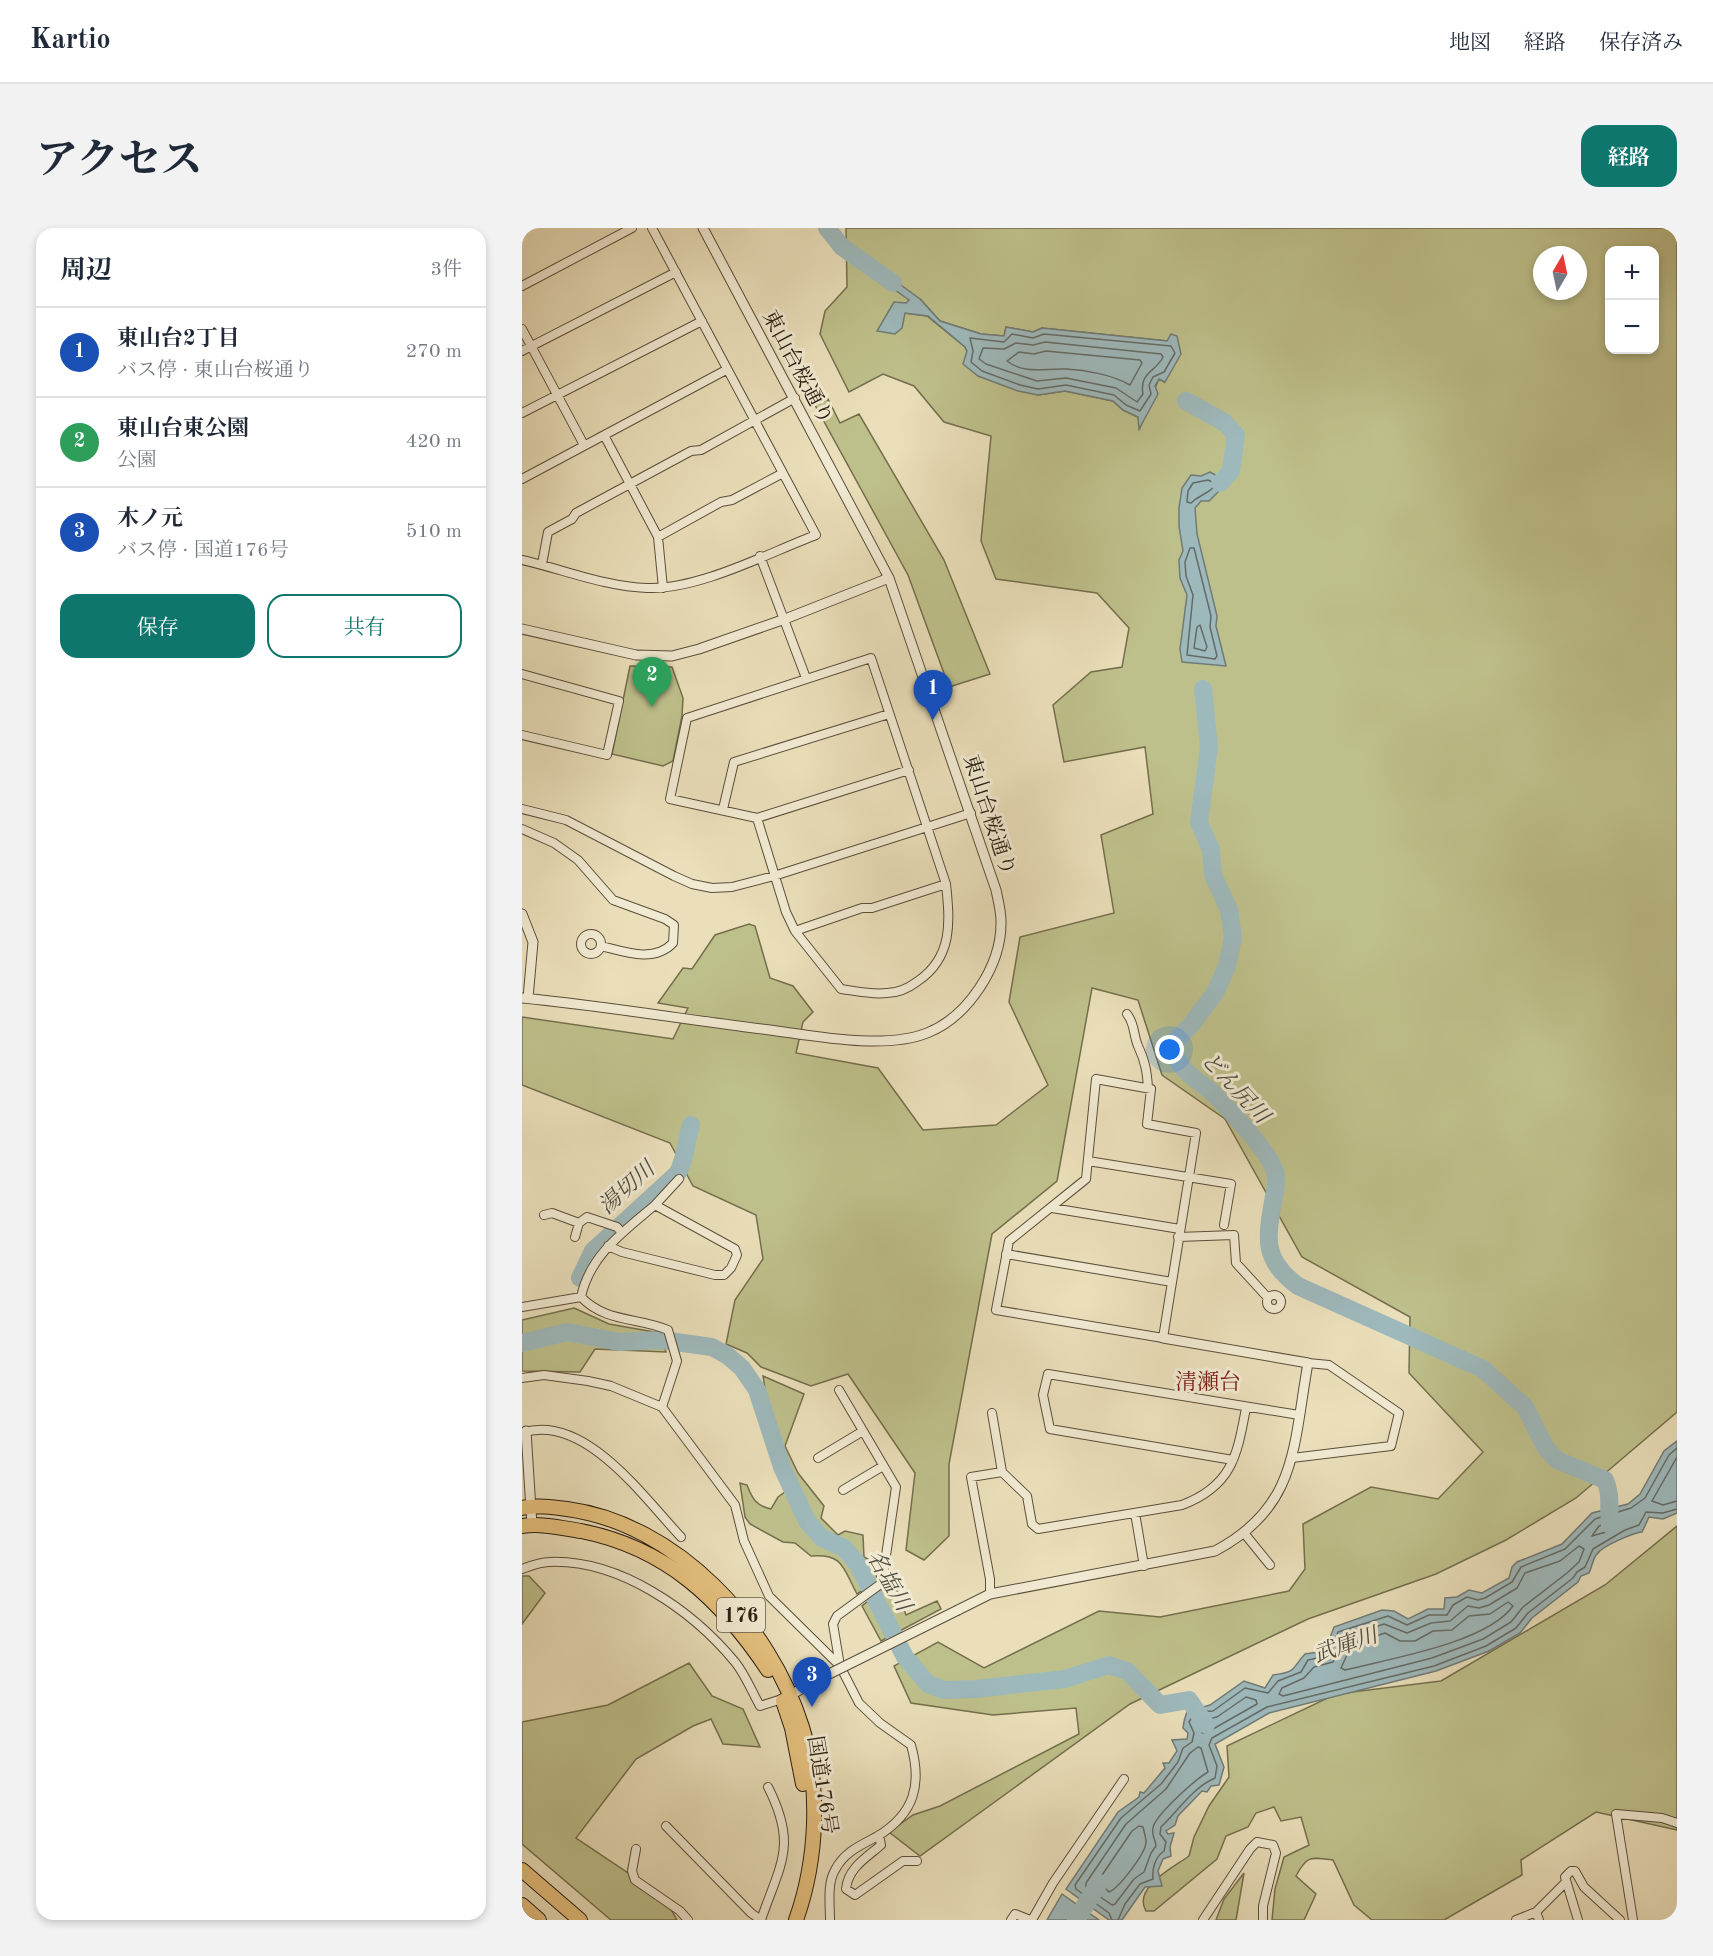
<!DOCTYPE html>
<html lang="ja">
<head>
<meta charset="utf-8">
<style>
  body { margin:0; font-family:"Old Standard TT","Noto Serif JP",serif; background:#f2f2f3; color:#1f2937 }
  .controls { position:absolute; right:18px; top:18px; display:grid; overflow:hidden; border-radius:12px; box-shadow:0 3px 9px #0003 }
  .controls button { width:54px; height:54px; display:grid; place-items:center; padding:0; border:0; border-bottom:2px solid #e0e1e3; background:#fff; color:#1f2937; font:30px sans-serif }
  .compass { position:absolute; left:1011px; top:18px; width:54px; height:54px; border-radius:50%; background:#fff; box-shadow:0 3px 9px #0003; rotate:9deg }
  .you { position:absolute; left:648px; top:822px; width:21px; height:21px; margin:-15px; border:4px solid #fff; border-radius:50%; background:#1a73e8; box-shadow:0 0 0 9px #1a73e833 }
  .badge { display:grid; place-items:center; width:39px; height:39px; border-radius:50%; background:#0f766e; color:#fff; font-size:20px; font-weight:700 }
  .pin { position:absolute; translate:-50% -50px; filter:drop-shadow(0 2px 3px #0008) }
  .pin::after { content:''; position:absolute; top:32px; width:21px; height:18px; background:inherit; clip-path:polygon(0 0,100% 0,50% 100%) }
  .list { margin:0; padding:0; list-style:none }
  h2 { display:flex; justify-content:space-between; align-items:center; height:78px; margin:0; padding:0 24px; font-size:26px }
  h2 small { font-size:20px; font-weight:400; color:#747a83 }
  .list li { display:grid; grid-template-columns:39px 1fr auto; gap:18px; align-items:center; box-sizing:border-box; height:90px; padding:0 24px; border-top:2px solid #e0e1e3 }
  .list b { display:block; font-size:22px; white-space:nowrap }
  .list p { margin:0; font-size:20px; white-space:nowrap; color:#747a83 }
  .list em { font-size:20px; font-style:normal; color:#747a83 }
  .actions { display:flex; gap:12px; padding:18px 24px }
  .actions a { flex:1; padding:14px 0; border:2px solid #0f766e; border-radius:18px; text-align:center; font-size:21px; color:#0f766e }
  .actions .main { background:#0f766e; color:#fff }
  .map { position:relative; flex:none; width:1155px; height:1692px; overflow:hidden; border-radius:18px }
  header { display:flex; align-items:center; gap:36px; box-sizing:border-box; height:84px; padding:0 30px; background:#fff; border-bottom:2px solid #e0e1e3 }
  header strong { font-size:28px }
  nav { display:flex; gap:33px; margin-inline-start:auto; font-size:21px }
  .intro { display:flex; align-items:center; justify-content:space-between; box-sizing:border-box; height:144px; padding:0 36px }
  h1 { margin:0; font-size:42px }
  .button { padding:15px 27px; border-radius:18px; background:#0f766e; color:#fff; font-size:21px; font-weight:700 }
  main { display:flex; gap:36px; padding:0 36px }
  aside { flex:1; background:#fff; border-radius:18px; box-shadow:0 3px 9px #0003 }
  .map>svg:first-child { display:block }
</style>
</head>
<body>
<header>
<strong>Kartio</strong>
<nav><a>地図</a><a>経路</a><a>保存済み</a></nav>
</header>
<div class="intro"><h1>アクセス</h1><a class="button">経路</a></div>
<main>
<aside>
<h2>周辺<small>3件</small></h2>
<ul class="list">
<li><span class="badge" style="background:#1a4fb4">1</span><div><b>東山台2丁目</b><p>バス停 · 東山台桜通り</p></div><em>270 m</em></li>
<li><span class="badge" style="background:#2e9e5b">2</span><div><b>東山台東公園</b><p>公園</p></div><em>420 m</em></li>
<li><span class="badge" style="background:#1a4fb4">3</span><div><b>木ノ元</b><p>バス停 · 国道176号</p></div><em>510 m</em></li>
</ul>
<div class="actions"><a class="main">保存</a><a>共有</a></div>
</aside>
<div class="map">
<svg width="1155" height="1692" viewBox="0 0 1155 1692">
  <rect width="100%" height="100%" fill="#eadfba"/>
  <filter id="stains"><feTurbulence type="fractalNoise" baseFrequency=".00333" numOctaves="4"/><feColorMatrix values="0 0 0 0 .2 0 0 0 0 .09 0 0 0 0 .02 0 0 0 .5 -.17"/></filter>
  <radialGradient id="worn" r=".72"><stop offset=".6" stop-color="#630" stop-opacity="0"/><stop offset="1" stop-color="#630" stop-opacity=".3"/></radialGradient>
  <path fill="#bec08b" stroke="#746e4d" stroke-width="1.5" fill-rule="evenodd" d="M324,0h831v1184l-101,86 -70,42 -70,34 -128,45 -178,85 -210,152 -31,-24 24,-17 27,-9 139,-72 -3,-26 -83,7 -82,-12 -17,-37 44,-24 46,26 115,-57 61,6 129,-26 16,-22 -2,-45 68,-37 67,12 45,-47 -74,-79 1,-56 -108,-60 -77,-138 -63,-44 -24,-75 -46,-12 -35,193 -65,53 -43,230v72l-25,24 -18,-10 9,-77 -67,-99 -37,12 -50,-19 -14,-14 -21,-9 9,-44 28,-41 -7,-44 -63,-29 -23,-43 -148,-58v-68l151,22 15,-31 -30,-5 25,-35 9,1 23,-34 34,-11 6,2 15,52 23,8 20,26 -10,10 -7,31 82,15 45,62 73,-5 52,-40 -39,-83 11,-65 94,-24 -13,-78 52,-21 -8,-67 -81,15 -11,-57 38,-33 31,-5 7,-39 -32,-35 -101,-14 -15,-38 10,-105 -47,-14 -30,-36 -31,-12 -34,18 -29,-58 5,-23 22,-24zM1088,22h44v100h-44zM1020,27h36v36h-36zM369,59l29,12 20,22 41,13 23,2 2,-9 27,5 9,-4 125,13 -3,41 -5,-4 -19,50 -2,-11 -15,-7 -10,-9 -48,-10 -27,4 -60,-19 -13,-29 -38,-31 -22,-3 4,-14z
    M306,171l12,24 19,-9 85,146 46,114 -41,13 -41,-112 -93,-170z
    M108,438l42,1 11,31 -1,18 -9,45 -10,5 -51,-12z
    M52,1080l35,16 51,9 6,19 -71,-3 -15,23 -58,-1v-51z
    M241,1148l41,18 -19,52 13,27 26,33 -3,12 17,17 7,-4 18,4 1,22 11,6 2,18 -20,13c-14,-26 -14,-41 -46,-38l-16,-13 -12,-1 -33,-18 -5,-7 -5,-34 7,2c5,13 9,21 24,24l7,-12 18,-13 -27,-71z
    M1155,1298v304l-81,-18 -75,48 1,15 -78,45h-72l-18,-15 -21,-45c-22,-3 -26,-5 -37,16l20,18 -12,26h-32l3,-31 9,-32 25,-12 -8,-28 -20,4 -7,-14 -18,6 -8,14 -22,9 -9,23 -63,52h-8c-14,-23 28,-44 43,-55l5,-19 15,-31 20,-29 -2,-31 109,-52 105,-13 164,-96z
    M0,1348h7l16,17 -23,31z
    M374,1359l10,28 31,-14 4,8 -60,32 -19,-35 21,-17z
    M167,1435l23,33 31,13 17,38 -37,-3 -12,-25 -18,7 -57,33 -60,79 88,59 13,23h-66l-89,-76v-122l86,-17z
    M722,1645l-8,47h-20l8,-21z"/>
  <path fill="#9eb9bc" stroke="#707b77" stroke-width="1.5" d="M372,52l26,19 20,22 41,13 23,2 2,-9 27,5 9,-4 125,13 4,-7 6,2 4,18 -16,28 -6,-3 -4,7 3,8 -19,35 -1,-12 -15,-7 -10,-9 -48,-10 -27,4 -20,-4 -40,-15 -15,-12 4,-13 -2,-4 -37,-31 -23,-3 -3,15 -7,6 -18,-3 17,-29 12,1 3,-3 -18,-13z
    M688,244l9,5 2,12 -12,12h-8l-6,7 2,26 20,82 -1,10 10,40 -44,-4 -2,-13 7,-54 -7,-17 -1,-18 4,-9 -4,-25v-18l3,-20 9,-13 10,1z
    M1155,1213v72l-14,6 -14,-2 -7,15c-9,1 -40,14 -45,22 -4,4 -5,13 -8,19l-8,3 -3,6 -46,36 -12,15 -31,18 -53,20 -167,42 -54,31 9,23 -5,18 -8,1 -4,6 -5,-1 -24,25 -3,9 -9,6 2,3 6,-1 -4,14 1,9 -8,3 -5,12 4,15 -17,1 -23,33h-13l-43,-31 52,-77 21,-15 1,-5 4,1 21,-25 -2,-5h6l8,-12 -5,-11 15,-1 1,-6 -5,-5c1,-8 4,-20 11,-24l9,3 7,-2 34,-24 21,7 8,-13c24,-3 18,-6 32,-21l20,-3 9,-24 48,-17 12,1 14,8 20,-10h16l1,-11 12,-1 12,-7 13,3 27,-15 3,-11 5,-5 45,-18 30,-31 36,-9 12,-10 24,-43z
    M540,1666l37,26h-52z"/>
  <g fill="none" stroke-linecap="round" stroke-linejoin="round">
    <path stroke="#646b66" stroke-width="1.5" d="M490,106l21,4 11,-4 127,12 4,7 -11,19 -11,5 -4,8 2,9 -11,17 -14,-6 -12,-10 -48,-10 -28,4 -18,-4 -38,-14 -11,-9 2,-11 -3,-13 34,4z
      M523,114l116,12 2,3c-7,15 -24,15 -20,37l-6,8 -21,-14 -50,-10 -29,3 -51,-17 -7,-5 4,-11 21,1 12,-6 17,2z
      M524,123l94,9 2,3 -12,22c-17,-10 -44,-15 -64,-16 -21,-1 -41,6 -59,-8l12,-9 15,2z
      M686,252l6,3v4c-8,8 -15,8 -23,16l-4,-1 1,-11 5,-8z
      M672,320l17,68 -1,11 7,29 -2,3 -28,-4 6,-60 -7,-19 -1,-14 5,-14z
      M678,397l7,22 -2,4 -11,-3 3,-21z
      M1155,1229l-25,44 11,4 14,-4
      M1093,1293l3,4 -5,5 -21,6 7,-10z
      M1057,1318l5,3 -5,13 -12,11 -44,34 -12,15 -28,17 -51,19 -149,38 -4,-2 3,-6 22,-10 10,-11 19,-5 7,-10 5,-15 39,-13 23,9 24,-10 19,-2 18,-15 11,2 10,-3 28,-17 8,-15 35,-12z
      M986,1374l5,4c-26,37 -125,53 -168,64l-4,-2 11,-24 33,-11 15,8h15l18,-10 19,-1 17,-14 21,-2z
      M724,1469l10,3 1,4 -51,29h-4l-2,-12 17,-4z
      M676,1519l3,1 7,24c-12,7 -53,43 -55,56 -2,7 3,12 3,18l-5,7 -7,19 -10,7 -19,25 -3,1 -26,-18v-4l40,-59 40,-35 24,-36z
      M617,1598l4,1c1,5 3,10 3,15 0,11 -27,46 -37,50l-11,-11 34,-50z
      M590,1692l-3,-7 -33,-24 -1,-4 46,-67 40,-34 17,-22 5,-14 9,-6 2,-9 -5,-11 6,-10 18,-1 32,-23 23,5 10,-12 23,-9 7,-12 20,-4 10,-24 50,-16 19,9 22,-10h18l6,-10 14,-8 11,3 7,-2 27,-16 9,-15 44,-18 30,-30 36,-11 14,-10 24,-43 8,-7
      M596,1692l7,-16 15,-20 13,-5c-1,-10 2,-22 11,-28l2,-9 -6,-8 1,-7c17,-16 31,-39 54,-49l2,-12 -8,-21 3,-7 55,-31 167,-41 52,-20 30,-18 12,-15 45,-35 4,-6 8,-5 8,-18 32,-19 14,-5 7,-13 17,1 14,-4"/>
    <path stroke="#9eb9bc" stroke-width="18" d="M305,0l15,19 51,36
      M664,173l38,21 12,13 -5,36 -11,12
      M681,461l6,58 -10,75 12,28 2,25 16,35 4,28 -6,28 -12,27 -24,32 -15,15 -3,11c11,24 23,27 41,43 14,14 54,57 60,75 4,9 2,19 0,27 -7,41 -13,63 24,90l185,83 42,38 21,41 11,12 48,20c7,15 3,29 5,45
      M58,1050l13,-27 84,-77c9,-15 9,-33 14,-49
      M0,1115l45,-11 52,10 42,-2 51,7 16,9 14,12 15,22 25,77 25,54 15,17 22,10 13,15 48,94 23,27 16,6 32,-1 89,-10 44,-14 18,6 33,34 29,-5 17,25
      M554,1692l23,-37"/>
    <g stroke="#5b4e3a" stroke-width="10">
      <path id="minor" d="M0,58l110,-58
        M0,101l62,116
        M0,123l154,-79
        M0,185l180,-92
        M83,209l53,100 5,51
        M0,251l204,-109
        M136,309l63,-35 11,-2 51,-27
        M238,328l46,122
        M0,332c40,9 84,27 125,28 52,2 121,-35 169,-53l-164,-307
        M20,336l6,-32 24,-13 4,-6 115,-62 10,-1 94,-52
        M349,430l75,226c4,38 7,73 -28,97 -8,6 -20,12 -31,12 -15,2 -31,-2 -46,-4l-46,-58 -9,-19 -29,-94 -87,-19 17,-81z
        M0,446l97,27 -12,54 -85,-20
        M0,581l44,11 108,56 18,8 20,4 20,-1 42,-11 197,-63
        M201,581l11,-47 155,-48
        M235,590l152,-48
        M0,601l32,14 24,17 35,40 52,19 9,6 -1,18c-19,20 -48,9 -72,3
        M273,703l67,-23h10l74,-24
        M59 716a10 10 0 1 1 20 0a10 10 0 1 1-20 0Z
        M605,786c8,10 6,20 11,32 7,15 9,25 10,42
        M574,851l55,10 -4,35 49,9 -33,205 -167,-28 13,-69 77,-62z
        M566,933l143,23 -7,41
        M133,977l24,-26
        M530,980l128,21
        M22,987l8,-2 27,10
        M53,1009l4,-14 8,-6 30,10 5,6
        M656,1009l56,-2 2,28 32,35
        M484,1026l166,28
        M745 1074a7 7 0 1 1 14 0a7 7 0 1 1-14 0Z
        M59,1069c9,-42 42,-65 74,-92l80,44 2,6 -6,13 -7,7h-9l-93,-23 -14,-6
        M59,1069c25,26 57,20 87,33l9,31 -15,46
        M0,1079l59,-10
        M0,1150l22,-3 44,6 23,5 51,21 73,98 9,36 25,55 71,70 19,37 21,20 31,22c11,39 4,68 -33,91 -17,9 -34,16 -43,34 -8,13 -5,35 -5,50
        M317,1162l57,97 -14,96 -45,33 -4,8 7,42
        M470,1185l10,59
        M0,1205c62,-21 122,65 159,104
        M296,1230l45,-27
        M770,1230l99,-12 8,-33 -70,-48 -21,-2
        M711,1232l-183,-31 -7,-34 5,-21 251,41
        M321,1262l40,-24
        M613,1285l9,53
        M722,1305l26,32
        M0,1341c8,-3 18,-7 27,-7 70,-3 143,48 186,100 10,12 17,30 25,44l22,-7
        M468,1366v-15l-19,-102 31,-5 25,24 5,28 6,5 144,-24c50,-19 55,-49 64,-97
        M144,1598l85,87 10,7
        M357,1607l2,10c-15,13 -33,23 -35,44l9,6 48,-34h14
        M114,1621l-4,22 3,9 45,31 8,9
        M1014,1684l30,-30
        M239,1692c19,-56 37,-74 7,-133
        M489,1692l4,-6 15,6
        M510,1692l21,-37 71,-104
        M681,1692l47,-71 7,-7 16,3 3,8 -13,53v14
        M994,1692l20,-8 3,8
        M1056,1692l-13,-43 6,-6h4l9,16 36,33
        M1111,1692l-17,-106 46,4 15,5"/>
    </g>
    <g stroke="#5b4e3a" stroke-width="11">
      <path id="tertiary" d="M0,401l114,26 36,1 27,-7 86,-30 104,-41
        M0,686l11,28 -5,56
        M0,770c83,8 165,22 248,32 45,6 114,20 157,3 41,-16 75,-68 74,-112 0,-10 -3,-21 -5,-31l-107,-312 -186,-350
        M4,1203l6,94
        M436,1382l32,-16 225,-43c83,-44 78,-105 93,-188l-145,-25
        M265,1469l32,-18"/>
    </g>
    <g stroke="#2b1d0f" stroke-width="16">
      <path id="trunk" d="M0,1280c15,-3 30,-1 45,1 110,15 203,116 235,218 19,61 15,134 -6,193
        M0,1298c19,-3 40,2 59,5 86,17 140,69 187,139
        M261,1473l9,27 11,56"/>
    </g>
    <g stroke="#2b1d0f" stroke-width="16">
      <path id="motorway" d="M0,1642l58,50
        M0,1677l17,15"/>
    </g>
    <use href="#minor" stroke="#f1ead2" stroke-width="8"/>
    <use href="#tertiary" stroke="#f1ead2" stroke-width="9"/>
    <use href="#trunk" stroke="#e5c07d" stroke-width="14"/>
    <use href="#motorway" stroke="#e5c07d" stroke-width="14"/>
    <g stroke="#5b4e3a" stroke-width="11" stroke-linecap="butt">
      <path id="tertiary-bridge" d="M297,1451l139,-69"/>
    </g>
    <use href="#tertiary-bridge" stroke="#f1ead2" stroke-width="9"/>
  </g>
  <g text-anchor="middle" stroke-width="6" stroke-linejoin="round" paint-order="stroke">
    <rect fill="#f1ead2" stroke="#665a4a" stroke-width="1.5" x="195" y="1370" width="48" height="34" rx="4.5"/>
    <g font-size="20" font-weight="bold" fill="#2b1d0f">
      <text x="219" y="1394">176</text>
    </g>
    <g font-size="21" fill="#2b1d0f" stroke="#f1ead2">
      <text transform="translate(276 139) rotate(62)" y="7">東山台桜通り</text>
      <text transform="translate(468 587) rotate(72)" y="7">東山台桜通り</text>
      <text transform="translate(301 1557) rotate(81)" y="7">国道176号</text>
    </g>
    <g font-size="22" font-style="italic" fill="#4e4c43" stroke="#f1ead2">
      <text transform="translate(714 859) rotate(47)" y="8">どん尻川</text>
      <text transform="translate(104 959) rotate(-42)" y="8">湯切川</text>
      <text transform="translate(368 1352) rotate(60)" y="8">名塩川</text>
      <text transform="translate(823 1416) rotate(-19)" y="8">武庫川</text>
    </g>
    <g font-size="22" fill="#7a1f14" stroke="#f1ead2">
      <text x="686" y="1161">清瀬台</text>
    </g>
  </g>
  <rect width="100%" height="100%" filter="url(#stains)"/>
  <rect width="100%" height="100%" fill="url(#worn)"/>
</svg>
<div class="controls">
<button>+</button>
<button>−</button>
</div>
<svg class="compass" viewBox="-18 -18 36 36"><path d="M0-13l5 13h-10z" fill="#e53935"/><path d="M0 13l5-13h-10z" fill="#747a83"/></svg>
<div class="you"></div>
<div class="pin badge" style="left:411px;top:492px;background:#1a4fb4">1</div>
<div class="pin badge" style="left:130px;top:479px;background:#2e9e5b">2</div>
<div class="pin badge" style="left:290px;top:1479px;background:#1a4fb4">3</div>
</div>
</main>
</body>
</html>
